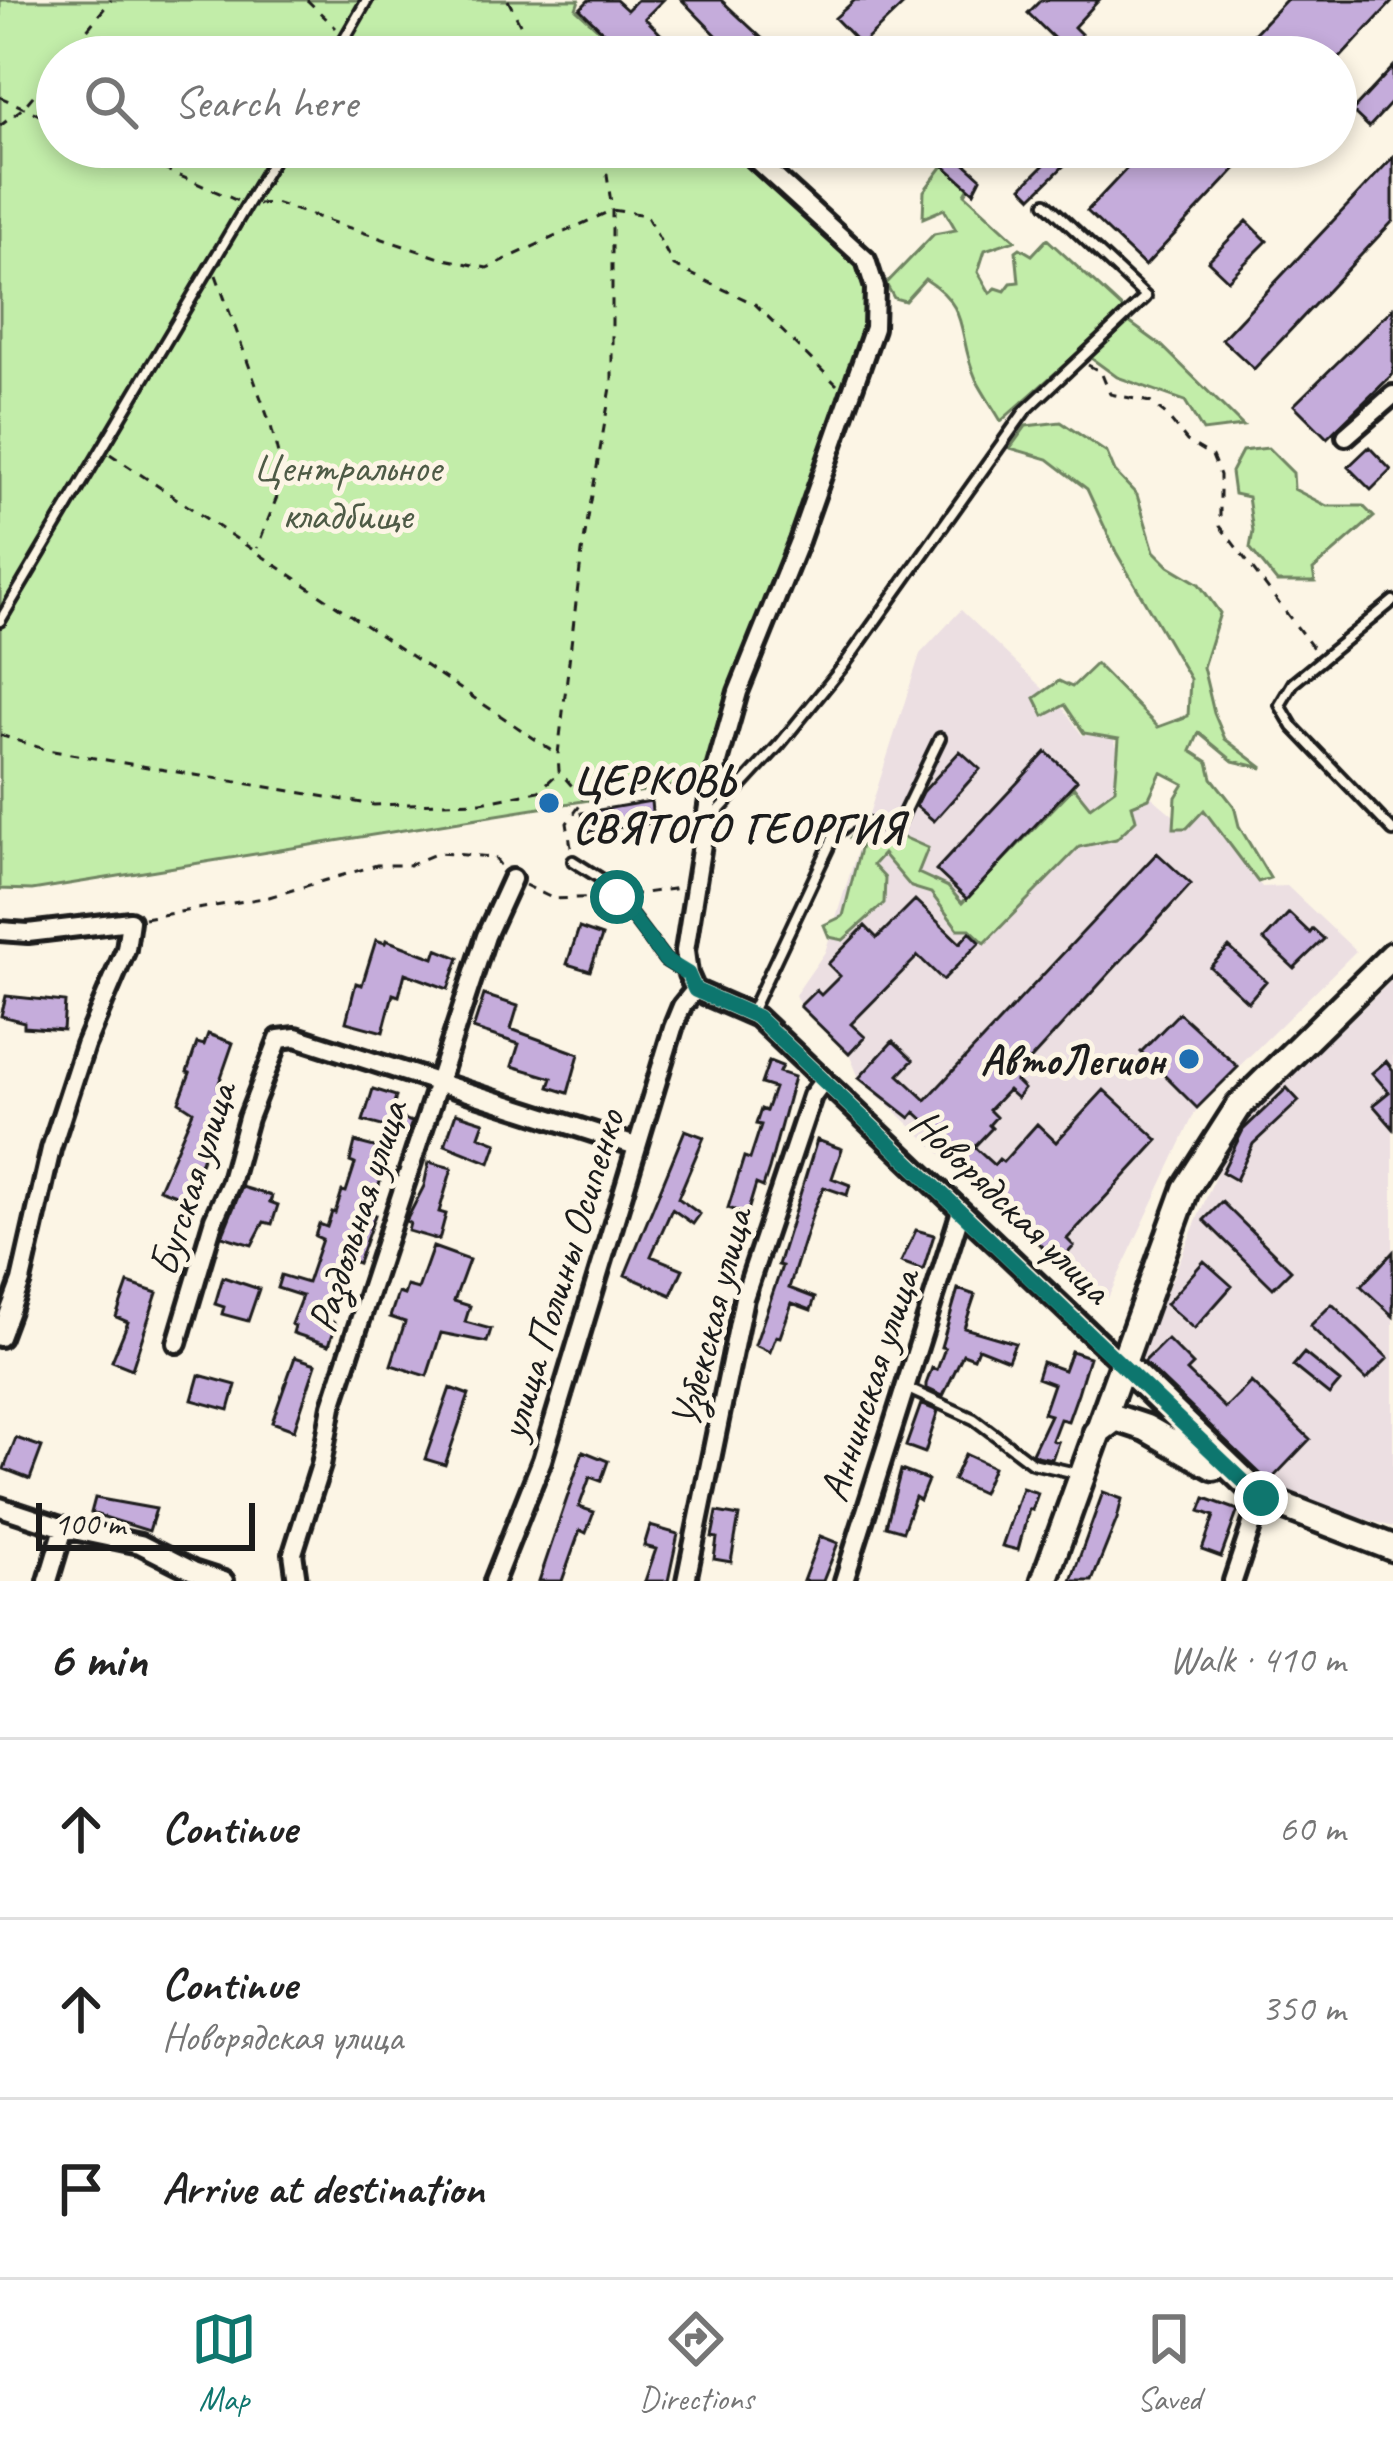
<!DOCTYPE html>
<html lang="en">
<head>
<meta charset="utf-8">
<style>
  body { margin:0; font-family:Caveat,sans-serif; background:#f2f2f2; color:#222 }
  .scale { position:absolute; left:36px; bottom:30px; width:219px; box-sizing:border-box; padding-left:12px; border:6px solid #1c1c1c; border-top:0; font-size:33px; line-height:42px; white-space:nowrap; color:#1c1c1c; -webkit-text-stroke:9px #fcf5e5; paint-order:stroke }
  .stop { position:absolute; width:36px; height:36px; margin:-27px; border:9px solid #0f766e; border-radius:50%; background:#fff }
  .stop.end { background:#0f766e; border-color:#fff; box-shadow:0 3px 12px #0008 }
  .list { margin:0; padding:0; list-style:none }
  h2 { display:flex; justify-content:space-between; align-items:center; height:156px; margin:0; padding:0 48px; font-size:51px }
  h2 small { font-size:39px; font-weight:400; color:#767676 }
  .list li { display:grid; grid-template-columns:78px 1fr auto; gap:36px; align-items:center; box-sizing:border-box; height:180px; padding:0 48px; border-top:3px solid #e0e0e0 }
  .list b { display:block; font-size:45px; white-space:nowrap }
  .list p { margin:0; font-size:39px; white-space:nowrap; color:#767676 }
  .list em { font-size:39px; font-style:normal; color:#767676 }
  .icon { flex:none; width:66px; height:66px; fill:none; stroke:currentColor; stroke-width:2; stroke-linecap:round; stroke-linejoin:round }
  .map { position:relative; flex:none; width:1393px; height:1581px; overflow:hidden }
  .search { position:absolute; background:#fff; box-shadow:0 6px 18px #0003; left:36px; right:36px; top:36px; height:132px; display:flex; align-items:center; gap:30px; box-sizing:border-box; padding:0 42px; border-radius:66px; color:#767676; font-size:45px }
  .sheet { height:696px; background:#fff }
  nav { display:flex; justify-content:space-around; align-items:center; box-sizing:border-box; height:168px; border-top:3px solid #e0e0e0; background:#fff; font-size:33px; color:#767676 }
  nav a { display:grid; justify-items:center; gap:6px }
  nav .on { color:#0f766e }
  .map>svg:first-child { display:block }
</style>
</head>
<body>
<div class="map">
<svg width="1393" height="1581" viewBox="0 0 1393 1581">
  <rect width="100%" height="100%" fill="#fcf5e5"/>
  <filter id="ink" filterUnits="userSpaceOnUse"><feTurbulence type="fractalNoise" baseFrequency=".00833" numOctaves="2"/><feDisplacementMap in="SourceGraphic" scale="24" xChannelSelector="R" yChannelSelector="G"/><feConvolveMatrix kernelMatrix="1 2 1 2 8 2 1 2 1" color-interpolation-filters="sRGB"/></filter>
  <g filter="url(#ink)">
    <path fill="#ecdfe2" d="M961,610l103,99 18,26 30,1 22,46 53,45 17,-17 58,77 25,-1 69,65 -159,157 -89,190 -49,-35 -200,-185 -10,-24 -49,-48 -5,-11 30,-43 95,-298z
      M1393,979v548l-125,-36 -132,-127 98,-232z"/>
    <path fill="#c2eda9" stroke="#6f8462" stroke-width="3" d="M0,0h579l-3,9 53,48h-572v90h668l112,97 25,27 5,59 -71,204 9,17 -55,134 -29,103 -39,-3 -650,105 -32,-1z
      M945,163l25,22 -5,9 50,46 -30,10 -7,22 12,21 6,-5 9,3 6,-8 8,-1 -3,-31 4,-3 12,7 15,-16 78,72 -124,110c-8,-14 -18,-28 -25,-42 -20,-45 -4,-71 -51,-100l-20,22 -11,-3 -8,-14 48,-50 22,-4 -12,-21 -21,9 1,-27z
      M1129,322l33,24 81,80 -40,5 -18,-30 -68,-24 -26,-19z
      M1061,422l46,31 8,19 22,23 17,56 15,15 30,18 21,29 -17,54 11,46 11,26 38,29 -30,-7 -34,-28 -8,18 17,11 4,16 22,28 5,20 31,52 -12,4 -54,-72 -17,18h-13l2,-31 8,-13 -23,-12 -12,26 -17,7 4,15 -20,19 -37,8 -94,96 -15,-14h-12l-27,-36 -20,-6 -28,-33 -10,11 12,13 -1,25 -41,37 -14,-3 -5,-12 19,-9 18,-71 -11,-7 11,-14 18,22 15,-13 34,15 -10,25 30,14 14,16 112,-116 16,20 25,-18 4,-50 -35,-6 -19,-28 -21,11 -9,-18 24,-17 13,6 24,-23 62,63 30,-11 2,-37 -74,-127 -29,-63 -39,-30 -38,-11 16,-22z
      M1268,448l25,25 1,16 33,17h36l11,11 -61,53 2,12h-38l-27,-34 3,-17 -5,-34 -14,-3 -3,-22 11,-21z"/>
    <path fill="#c5acdb" stroke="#1c1c1c" stroke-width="3" d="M589,0h27l11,10 10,-10h26l-18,18 38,39h-54l-49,-48z
      M682,0h39l61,57h-38l-12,-12 -3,3z
      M855,0h53l-47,45 -26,-27z
      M1041,0h58l-25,27 7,7 -15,16 -38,-37z
      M1286,0h107v1l-52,56h-109z
      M1393,67v34l-24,26 -17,-16z
      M923,147l30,6 28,25 -7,14z
      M1062,147h21l-51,50 -10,-10z
      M1147,147h109l-111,119 -58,-55z
      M1393,157v64l-139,148 -32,-30z
      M1247,221l20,20 -39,39 -20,-19z
      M1393,308v66l-66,64 -33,-33z
      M1369,447l22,23 -20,20 -23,-23z
      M960,751l20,18 -46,52 -18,-15 7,-14z
      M1046,752l31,28 -110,119 -31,-29z
      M651,801l2,22 -67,9 -4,-19z
      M1157,853l34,31 -169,185 3,2 -9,10 8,8 -7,9 -9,-8 -19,20 7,7 -7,8 3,3 -18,19 20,18 5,-6 4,3 34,-38 19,18 48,-52 54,50 -91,99 7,7 -15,17 -114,-109 7,-8 -37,-34 -5,6 -51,-40 34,-37 20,19 -14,15 27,25z
      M915,900l45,43 10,-11 10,10 -37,38 -25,-24 -67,68 14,13 -16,17 -49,-48 16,-16 5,5 19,-19 -12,-12 37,-38 12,12z
      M1289,913l21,20 3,-4 11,10 -30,29 -30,-28z
      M579,928l23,8 -12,35 -23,-7z
      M376,940l9,3 1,-3 48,18 3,-9 22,9 -11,31 -43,-16 -6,23 -6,-2 -10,38 -37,-10 10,-39 6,2z
      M1229,947l37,34 -18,21 -38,-35z
      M484,995l34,11 -7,23 68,25 -11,39 -19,-6 3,-9 -40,-12 7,-22 -46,-15z
      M6,996l59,6 -2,28 -39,-3v-5l-23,-6z
      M1179,1013l59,54 -41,41 -56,-56z
      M208,1034l25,9 -15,43 7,2 -8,30 -30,81 -28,-10 34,-78 -14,-9 11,-29 -3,-1 10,-29 7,2z
      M769,1061l13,5 -3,6 15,5 -25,92 -6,18 -7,-3 -9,30 -19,-6 16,-51 6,2 11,-34 -5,-1 5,-15 5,2 8,-23 -13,-4z
      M1386,1061l7,9v58l-20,-23 16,-13 -17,-19z
      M1287,1088l12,13 -46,43 -17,36 -14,-8 21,-42z
      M373,1089l23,7 -5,19 21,7 -4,11 -45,-12z
      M456,1113l28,9 -5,14 18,7 -7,20 -45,-18z
      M685,1130l19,7 -26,61 22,16 -7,10 -21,-15 -21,47 32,13 -12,26 -46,-20z
      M817,1140l25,9 -10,29 18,7 -3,10 -23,-8 -9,19 -26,82 26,10 -4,12 -19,-7 -12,34 -4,-1 -6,16 -15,-7 27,-79 -4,-1z
      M355,1142l27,7 -5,18 7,2 -14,45 5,1 -17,48 -12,-4 -20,57 10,9 -7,20 -36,-12 2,-7 -4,-2 11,-28 -25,-8 4,-13 26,8 15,-44 -7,-3 4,-12 8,3 5,-15 3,1 7,-22 4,1 9,-28 -5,-2z
      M429,1162l23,6 -13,44 7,2 -7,26 -31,-9 2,-8 -4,-2 18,-35z
      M242,1187l30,9 -2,6 8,3 -6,19 -8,-2 -12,23 -30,-9z
      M1222,1202l69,68 -18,18 -69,-68z
      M916,1230l18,5 -11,35 -22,-8z
      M433,1247l36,13 -15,41 16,5 -5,16 26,7 -4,13 -46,-9 -14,43 -36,-11 14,-43 -15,-5 8,-24 6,2 3,-9 11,3z
      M1393,1252v64l-32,-30z
      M1204,1261l28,25 -38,43 -28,-25z
      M223,1277l36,12 -11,32 -26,-7 2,-7 -9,-3z
      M128,1283l29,10 -25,76 -20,-8 16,-39 -12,-5z
      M958,1289l17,6 -11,33 51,15 -7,17 -30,-12 -4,10 -11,-4 -20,42 -17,-8v-4l6,-16 5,2 8,-22 -4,-1z
      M1332,1304l56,54 -22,22 -56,-54z
      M1167,1339l26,26 -6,6 38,37 26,-26 59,57 -41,43 -125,-120z
      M1071,1351l18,6 -11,36 -10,28 -8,-2 -8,21 6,2 -6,17 -15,-3 -5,-3 18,-38 -7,-2 10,-29 -16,-6 5,-16 22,8z
      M1304,1353l36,29 -11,13 -36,-29z
      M295,1357l21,7 -22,66 -22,-8z
      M199,1375l37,10 -7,25 -37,-10z
      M450,1388l19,7 -24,70 -20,-6z
      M921,1404l17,7 -13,42 -19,-7z
      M16,1438l26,9 -12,32 -26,-10z
      M583,1451l25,10 -7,20 -11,-4 -11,30 15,5 -8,21 -6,-3 -18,51h-23z
      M965,1454l28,13 -11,26 -29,-13z
      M901,1470l27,10 -8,20 -5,-3 -12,34 -17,-5z
      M1022,1488l16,5 -6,17 -3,-1 -11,41 -16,-4z
      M1103,1492l19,7 -5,20 -25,62h-21z
      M95,1498l61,11 -7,22 -58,-18z
      M1205,1498l33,12 -17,47 -19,-7 12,-34 -14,-5z
      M717,1512l22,4 -8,46 -17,-3 3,-21 -5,-1z
      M650,1526l28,8 -10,47h-23l11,-32 -12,-3z
      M820,1536l18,7 -15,38h-20z"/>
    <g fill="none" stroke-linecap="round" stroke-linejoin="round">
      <g stroke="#1c1c1c" stroke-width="16">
        <path id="lane" d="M334,57l33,-57
          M1393,601l-100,82 -13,22 13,22 100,104
          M0,621l281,-474
          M710,820l70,-76 64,-79 181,-254 121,-114 -100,-94
          M573,861l33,21 59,78 21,13
          M751,1012l84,-178 16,-12 46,5 43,-89
          M904,1387l70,32 58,44 44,10"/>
      </g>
      <g stroke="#1c1c1c" stroke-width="26">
        <path id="street" d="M1346,436l47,-41
          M0,931l28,2 102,-12 -4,28 -41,96 -34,104 -30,132 -21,56
          M695,990l-7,-16 -3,-23 26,-164 27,-95 61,-151 75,-213 1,-40 -9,-28 -124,-113
          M695,990l62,27 367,348
          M177,1343l37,-124 16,-35 18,-66 31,-79 17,-2 340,109
          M0,1507l64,21 76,16 53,27 31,10
          M48,1581l16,-53
          M297,1581l-4,-28 28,-88 11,-59 154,-470 26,-57
          M494,1581l48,-121 131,-432 9,-22 13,-16
          M686,1581l58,-283 68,-202 12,-16
          M844,1581l117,-370
          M1233,1581l28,-84"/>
      </g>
      <g stroke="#1c1c1c" stroke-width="33">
        <path id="secondary" d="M1124,1365l137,132 132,51
          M1096,1433l20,-15 30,10 68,39
          M1044,1581l142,-392 53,-83 154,-151"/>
      </g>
      <path stroke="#1c1c1c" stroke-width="3" stroke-dasharray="9 9" stroke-linecap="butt" d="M307,0l29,28
        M508,0l18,36 18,21
        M65,57l46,-57
        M0,97l57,26
        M0,126l23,-18 34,-41
        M113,147l125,54
        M258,204l17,-1 165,55 47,10 125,-58 34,5 28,51 81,38 82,81
        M216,275l55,151 13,53 -27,69
        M1088,365l13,7 9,22 40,8 16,13 21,26 25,15 8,19v51l96,126
        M110,454l446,299
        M0,735l47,15 327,55 107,-3 58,-11 19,-18
        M571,847l-4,-24 17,-23 -25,-29 -1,-17 24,-202 30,-170v-172l-9,-63
        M525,885l29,14 48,-2
        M630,895l50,-7
        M144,918l125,-21 108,-32h32l29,-12 56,4 9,12"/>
      <use href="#lane" stroke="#fcf5e5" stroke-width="8"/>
      <use href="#street" stroke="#fcf5e5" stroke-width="16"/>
      <use href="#secondary" stroke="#fcf5e5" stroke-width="24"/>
    </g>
  </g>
  <g fill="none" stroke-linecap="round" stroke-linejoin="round" filter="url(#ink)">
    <path stroke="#0f766e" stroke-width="15" d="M617,897l48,63 23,14 7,16 62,27 504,481"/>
  </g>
  <g fill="#1f6fb2" stroke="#fcf5e5" stroke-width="4.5">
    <circle cx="549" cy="803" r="12"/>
    <circle cx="1189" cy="1059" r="12"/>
  </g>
  <g text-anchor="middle" stroke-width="10" stroke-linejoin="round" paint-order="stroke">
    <g font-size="42" fill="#4e5b46" stroke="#fcf5e5">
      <text x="347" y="481">Центральное<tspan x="347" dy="48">кладбище</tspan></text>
    </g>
    <g font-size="42" font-weight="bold" fill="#1c1c1c" stroke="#fcf5e5" text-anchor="start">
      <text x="573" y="794">ЦЕРКОВЬ<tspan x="573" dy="48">СВЯТОГО ГЕОРГИЯ</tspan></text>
      <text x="1165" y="1074" text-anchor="end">АвтоЛегион</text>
    </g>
    <g font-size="42" fill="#1c1c1c" stroke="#fcf5e5">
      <text transform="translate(191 1179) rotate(-72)" y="15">Бугская улица</text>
      <text transform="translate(1012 1205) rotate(44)" y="15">Новорядская улица</text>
      <text transform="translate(356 1216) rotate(-72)" y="15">Раздольная улица</text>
      <text transform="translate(560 1274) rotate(-73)" y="15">улица Полины Осипенко</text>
      <text transform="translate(710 1318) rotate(-76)" y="15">Узбекская улица</text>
      <text transform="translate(868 1385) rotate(-72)" y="15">Аннинская улица</text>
    </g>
  </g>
</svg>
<div class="scale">100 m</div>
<div class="stop" style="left:617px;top:897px"></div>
<div class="stop end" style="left:1261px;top:1498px"></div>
<div class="search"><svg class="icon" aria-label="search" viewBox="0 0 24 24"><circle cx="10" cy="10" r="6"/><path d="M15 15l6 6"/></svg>Search here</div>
</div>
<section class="sheet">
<h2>6 min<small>Walk · 410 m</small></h2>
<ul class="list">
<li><svg class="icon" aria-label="ahead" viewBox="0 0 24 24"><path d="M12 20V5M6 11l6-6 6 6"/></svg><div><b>Continue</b></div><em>60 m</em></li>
<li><svg class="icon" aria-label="ahead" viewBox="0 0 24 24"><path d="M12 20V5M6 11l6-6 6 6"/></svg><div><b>Continue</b><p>Новорядская улица</p></div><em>350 m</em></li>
<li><svg class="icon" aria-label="arrive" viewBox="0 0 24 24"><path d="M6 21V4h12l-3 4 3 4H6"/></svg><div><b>Arrive at destination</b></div></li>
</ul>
</section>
<nav>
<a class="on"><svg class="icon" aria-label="map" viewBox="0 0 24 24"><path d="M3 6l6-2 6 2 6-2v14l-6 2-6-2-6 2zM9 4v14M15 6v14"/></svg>Map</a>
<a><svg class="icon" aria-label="directions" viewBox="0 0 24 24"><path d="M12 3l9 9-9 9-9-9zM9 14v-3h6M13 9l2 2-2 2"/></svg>Directions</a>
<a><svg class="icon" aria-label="saved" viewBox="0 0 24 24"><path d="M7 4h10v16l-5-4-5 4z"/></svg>Saved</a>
</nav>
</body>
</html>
